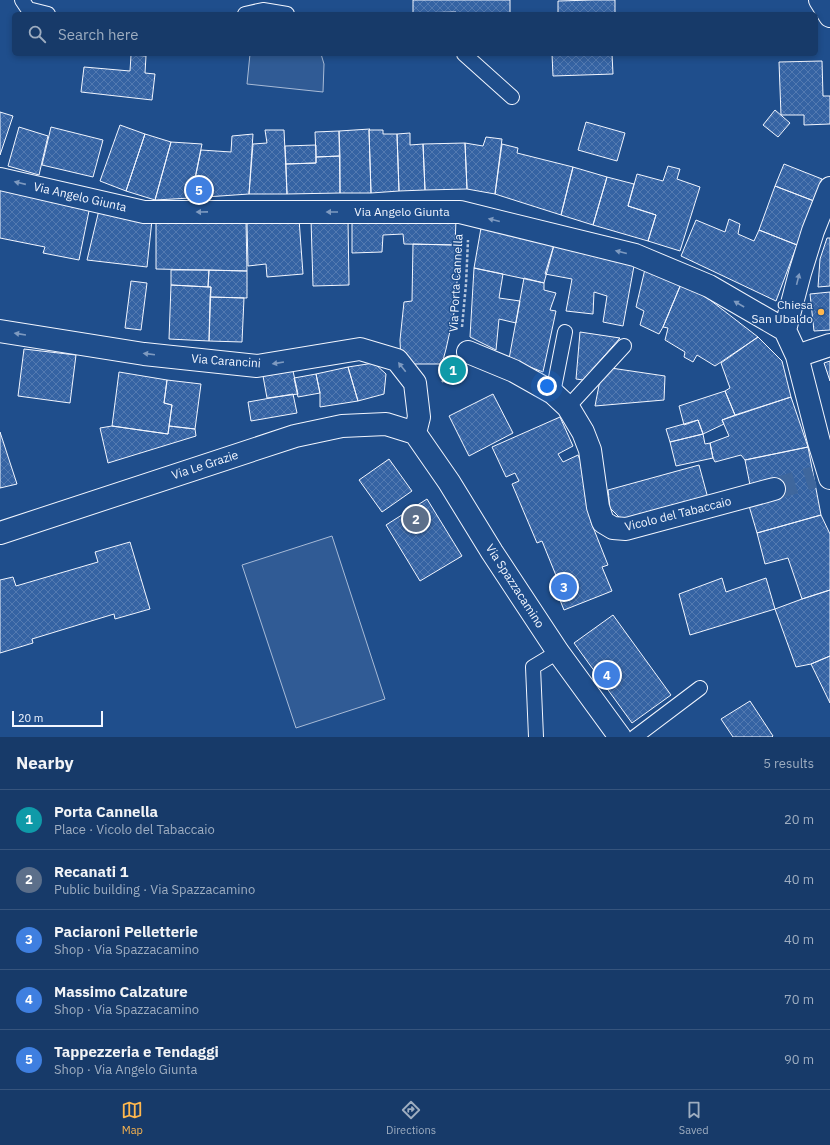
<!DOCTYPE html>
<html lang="en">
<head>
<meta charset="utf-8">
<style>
  body { margin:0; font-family:"IBM Plex Sans",sans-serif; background:#244571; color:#f1f3f6 }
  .scale { position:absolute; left:12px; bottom:10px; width:91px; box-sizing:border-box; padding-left:4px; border:2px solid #f2f6ff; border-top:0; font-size:11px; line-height:14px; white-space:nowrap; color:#f2f6ff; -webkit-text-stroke:3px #1f4e8c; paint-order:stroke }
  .you { position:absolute; left:547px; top:386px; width:14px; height:14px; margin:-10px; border:3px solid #fff; border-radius:50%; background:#1a73e8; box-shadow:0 0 0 6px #1a73e833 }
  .badge { display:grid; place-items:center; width:26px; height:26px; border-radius:50%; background:#ffb74d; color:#fff; font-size:13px; font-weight:700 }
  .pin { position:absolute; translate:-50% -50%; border:2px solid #fff; box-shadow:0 1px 4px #0006 }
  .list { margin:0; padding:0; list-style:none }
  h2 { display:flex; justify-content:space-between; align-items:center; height:52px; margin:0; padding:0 16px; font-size:17px }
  h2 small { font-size:13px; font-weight:400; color:#9eadc0 }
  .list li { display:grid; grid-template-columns:26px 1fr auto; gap:12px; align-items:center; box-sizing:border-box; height:60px; padding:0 16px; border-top:1px solid #36547d }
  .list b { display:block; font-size:15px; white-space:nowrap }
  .list p { margin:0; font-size:13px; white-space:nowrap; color:#9eadc0 }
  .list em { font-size:13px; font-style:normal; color:#9eadc0 }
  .icon { flex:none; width:22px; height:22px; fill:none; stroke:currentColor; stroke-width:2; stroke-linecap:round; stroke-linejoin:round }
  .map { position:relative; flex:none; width:830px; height:737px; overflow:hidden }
  .search { position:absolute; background:#173a69; box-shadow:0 2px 6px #0003; left:12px; right:12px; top:12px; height:44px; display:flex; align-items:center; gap:10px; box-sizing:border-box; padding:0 14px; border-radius:6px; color:#9eadc0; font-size:15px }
  .sheet { height:352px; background:#173a69 }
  nav { display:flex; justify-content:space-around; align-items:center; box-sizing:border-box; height:56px; border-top:1px solid #36547d; background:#173a69; font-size:11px; color:#9eadc0 }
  nav a { display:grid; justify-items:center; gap:2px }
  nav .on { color:#ffb74d }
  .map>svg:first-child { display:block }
</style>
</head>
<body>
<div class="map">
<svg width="830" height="737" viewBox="0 0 830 737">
  <defs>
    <pattern id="building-cross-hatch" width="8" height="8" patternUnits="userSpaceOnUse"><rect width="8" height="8" fill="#3563a3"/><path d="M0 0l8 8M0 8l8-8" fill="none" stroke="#537ab1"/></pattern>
  </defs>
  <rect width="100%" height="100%" fill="#1f4e8c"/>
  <path fill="#305b95" stroke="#a8bbd7" d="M250,54h71l3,10 -1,28 -76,-8z
    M332,536l53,163 -89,29 -54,-163z"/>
  <path fill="url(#building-cross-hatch)" stroke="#f2f6ff" d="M413,0h97v13l-54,1v-2l-43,1z
    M593,0h22v14h-57v-13z
    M552,54h60l1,20 -60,2z
    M131,55l15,1 -1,17 10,1 -3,26 -71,-8 3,-25 46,4z
    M822,61l1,35h7v28l-26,1v-10h-23l-2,-53z
    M775,110l15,13 -12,14 -15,-12z
    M0,112l13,4 -13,39z
    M586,122l39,11 -8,28 -39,-11z
    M120,125l25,9 -19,57 -26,-10z
    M19,127l29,9 -9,39 -31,-9z
    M51,127l52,13 -10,37 -51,-12z
    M370,129l-1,1 2,63h-31l-1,-62z
    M265,130h19l3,64h-38l4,-50 14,-1z
    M369,130h14v4h14l2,57 -28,2z
    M339,131l1,25 -24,1 -1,-25z
    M410,133v12l13,-1 2,46 -26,1 -2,-57z
    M145,134l26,8 -16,58 -29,-9z
    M253,134l-4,60 -58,4 10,-48 30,2 1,-16z
    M486,137l16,2 -7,55 -28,-5 -2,-46 18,3z
    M171,142l31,2 -11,54 -36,2z
    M465,143l2,46 -42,1 -2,-46z
    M502,144l16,4 -1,5 56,14 -12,48 -66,-21z
    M316,145v18l-30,1 -1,-18z
    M340,156v37l-53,1 -1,-30 30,-1v-6z
    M784,164l38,15 -8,22 -39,-15z
    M668,166l12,3 -3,10 23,8 -20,64 -32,-10 8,-26 -28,-9 9,-32 26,7z
    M573,167l34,10 -14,48 -32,-10z
    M607,177l27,7 -6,22 28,9 -8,26 -55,-16z
    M775,186l39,15 -17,44 -38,-15z
    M0,187l90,19 -11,54 -36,-7 2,-6 -45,-9z
    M99,210l53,10 -5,47 -60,-7z
    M299,219l4,55 -36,3 -1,-13 -18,2 -1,-44z
    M311,219h37l1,66 -36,1z
    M352,219l104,1 -1,25 -51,-1 -1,-10 -20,1 -1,17 -30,1z
    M729,219l11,5 -2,10 16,7 5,-11 38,15 -21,56 -95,-45 15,-36 29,12z
    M156,220l90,1 1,50 -91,-2z
    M481,228l73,17 -10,38 -70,-15z
    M827,238h3v48l-12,1 2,-28z
    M413,244l42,1 4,16 -5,52 -8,36 -4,15h-41l-1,-24 4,-38 8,-1z
    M554,245l80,21 -11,60 -20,-4 4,-26 -13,-4 -1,22 -27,-3 6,-32 -27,-5z
    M474,268l29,6 -4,24 21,3 -4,22 -17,-4 -3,31 -26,-13z
    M645,269l36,15 -18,43 -4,7 -19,-9 4,-14 -8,-4z
    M171,270h38l-1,17 -37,-2z
    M209,270l38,1v27l-37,-1 1,-10h-3z
    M524,278l20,5v7l12,3 -6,17 6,1 -13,61 -34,-13z
    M131,281l16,2 -6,47 -16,-2z
    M681,284l20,9 57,44 -43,29 -18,-11 -4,7 -9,-5 1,-5 -20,-12 3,-12 -5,-1z
    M171,285l40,2 -2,54 -40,-2z
    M830,292v38l-16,1 -4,-37z
    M210,297l34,1 -2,44 -33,-1z
    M580,332l40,6 -37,42 -7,-1z
    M758,337l24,24 9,36 -56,18 -10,-24 5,-3 -9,-25z
    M24,349l52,6 -6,48 -52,-7z
    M443,359l21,16 -4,5 -18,-16z
    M830,361v20l-6,-18z
    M374,363l12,11 -2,20 -26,7 -10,-34z
    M348,367l10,34 -38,6v-14l-4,-19z
    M611,368l54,8 -1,24 -69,6 5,-26z
    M293,371l5,23 -31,4 -4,-22z
    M119,372l48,8 -3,23 8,2 -4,29 -56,-8z
    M316,374l4,19 -22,4 -4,-19z
    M167,380l34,4 -6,45 -26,-3 3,-21 -8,-2z
    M725,391l10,24 -13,5 2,4 -21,10 -5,-14 -14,5 -5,-19z
    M293,394l4,19 -46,8 -3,-19z
    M493,394l20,39 -44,23 -20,-40z
    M791,397l17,50 -63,13 -4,-5 -26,7 -2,-4 -3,-15 19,-7 -7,-16z
    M560,417l13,29 -15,8 5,8 15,-7 14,33 5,32 -6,2 17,43 -6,2 10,24 -48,19 -12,-30 5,-2 -15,-37 -5,2 -25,-59 7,-3 -4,-8 -9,4 -14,-30z
    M698,420l5,14 -33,8 -4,-13z
    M112,426l56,8 1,-8 26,3 1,7 -88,27 -8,-35z
    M0,432l17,52 -17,4z
    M703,434l2,10 5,-1 3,15 -37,8 -6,-24z
    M808,447l13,68 -64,18 -10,-34 4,-9 -6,-30z
    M389,459l23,32 -30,21 -23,-32z
    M699,465l10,37 -84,17 -5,-1 -10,-10 -2,-18z
    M427,499l35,57 -42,25 -34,-56z
    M821,515l9,19v56l-28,9 -14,-41 -23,6 -8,-31z
    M130,542l20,67 -35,10 -1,-5 -82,25 1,4 -33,10v-73l13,-3 3,9 82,-24 -3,-10z
    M722,578l4,14 40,-14 9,31 -85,26 -11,-41z
    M830,590v66l-19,8 -15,3 -21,-58 27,-10z
    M613,615l58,80 -39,28 -58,-80z
    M830,656v47l-19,-39z
    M750,701l23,35 -1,1h-39l-12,-18z"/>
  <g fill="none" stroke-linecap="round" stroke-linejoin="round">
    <path stroke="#3f679d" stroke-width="22" stroke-dasharray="22 11" stroke-linecap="butt" d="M774,489l40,-12"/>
    <g stroke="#f2f6ff" stroke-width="16">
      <path id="lane" d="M22,0l6,9 20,5
        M245,14l18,-4 24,4
        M464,54l48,43
        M553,393l12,-61
        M568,407l56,-61
        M536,737l-3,-70 25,-15
        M635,737l65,-49"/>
    </g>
    <g stroke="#f2f6ff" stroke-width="24">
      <path id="street" d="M820,0l10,16
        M0,179l144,33h316l175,43 74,31 76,44
        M785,330l12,26 22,86 11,36
        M785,330l15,-57 13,-42 17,-43
        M0,331l144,23 113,12 103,-17 37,11 18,23 4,34 -4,16
        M468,352l46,19 39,22 15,14 15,25 7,18 8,57 5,15 10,6 13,1 148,-40
        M797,356l33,-11
        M415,433l34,49 43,70 66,100 62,85
        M0,533l295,-97 47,-10 44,-2 29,9"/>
    </g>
    <path stroke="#b3c4dc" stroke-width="2.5" stroke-dasharray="3 2" stroke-linecap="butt" d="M462,327l4,-43 2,-44
      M442,382l9,-10"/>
    <use href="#lane" stroke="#1f4e8c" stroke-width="14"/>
    <use href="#street" stroke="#1f4e8c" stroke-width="22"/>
  </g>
  <defs><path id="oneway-solid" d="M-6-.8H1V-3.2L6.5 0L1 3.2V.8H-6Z"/></defs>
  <g fill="#7e9ac0">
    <use href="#oneway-solid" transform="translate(20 183) rotate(-167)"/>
    <use href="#oneway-solid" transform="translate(202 212) rotate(179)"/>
    <use href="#oneway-solid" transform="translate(332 212) rotate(-180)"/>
    <use href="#oneway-solid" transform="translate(494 220) rotate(-166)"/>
    <use href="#oneway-solid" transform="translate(621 252) rotate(-166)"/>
    <use href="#oneway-solid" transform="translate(798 279) rotate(-76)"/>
    <use href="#oneway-solid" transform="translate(739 304) rotate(-150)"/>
    <use href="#oneway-solid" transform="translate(20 334) rotate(-171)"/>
    <use href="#oneway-solid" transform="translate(149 354) rotate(-173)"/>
    <use href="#oneway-solid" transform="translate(278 363) rotate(171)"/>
    <use href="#oneway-solid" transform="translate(402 367) rotate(-128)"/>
  </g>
  <circle fill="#ffb74d" stroke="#1f4e8c" stroke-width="1.5" cx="821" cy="312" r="4"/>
  <g text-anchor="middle" stroke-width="3" stroke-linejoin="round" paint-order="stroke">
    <g font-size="12" fill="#f2f6ff" stroke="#1f4e8c">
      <text transform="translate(80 197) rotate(13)" y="4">Via Angelo Giunta</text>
      <text x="402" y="216">Via Angelo Giunta</text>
      <text transform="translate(456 283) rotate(-87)" y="4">Via Porta Cannella</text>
      <text transform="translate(226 361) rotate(4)" y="4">Via Carancini</text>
      <text transform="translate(205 465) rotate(-18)" y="4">Via Le Grazie</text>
      <text transform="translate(678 514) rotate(-14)" y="4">Vicolo del Tabaccaio</text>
      <text transform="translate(515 586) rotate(57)" y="4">Via Spazzacamino</text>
    </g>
    <g font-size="12" fill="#f2f6ff" stroke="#1f4e8c" text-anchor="end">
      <text x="813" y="309">Chiesa<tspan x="813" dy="14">San Ubaldo</tspan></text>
    </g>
  </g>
</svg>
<div class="scale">20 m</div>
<div class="you"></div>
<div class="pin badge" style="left:453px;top:370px;background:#0f9aa8">1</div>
<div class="pin badge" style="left:416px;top:519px;background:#5c6f8a">2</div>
<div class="pin badge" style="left:564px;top:587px;background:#3f7fe0">3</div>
<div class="pin badge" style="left:607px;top:675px;background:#3f7fe0">4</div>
<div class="pin badge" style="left:199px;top:190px;background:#3f7fe0">5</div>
<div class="search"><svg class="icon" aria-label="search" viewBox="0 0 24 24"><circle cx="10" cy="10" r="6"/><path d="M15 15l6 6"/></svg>Search here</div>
</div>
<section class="sheet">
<h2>Nearby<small>5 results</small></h2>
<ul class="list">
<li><span class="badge" style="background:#0f9aa8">1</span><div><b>Porta Cannella</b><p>Place · Vicolo del Tabaccaio</p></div><em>20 m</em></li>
<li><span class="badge" style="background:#5c6f8a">2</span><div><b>Recanati 1</b><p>Public building · Via Spazzacamino</p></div><em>40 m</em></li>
<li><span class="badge" style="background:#3f7fe0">3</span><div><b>Paciaroni Pelletterie</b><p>Shop · Via Spazzacamino</p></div><em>40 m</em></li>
<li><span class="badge" style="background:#3f7fe0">4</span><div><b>Massimo Calzature</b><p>Shop · Via Spazzacamino</p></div><em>70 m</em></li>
<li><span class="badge" style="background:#3f7fe0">5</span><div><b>Tappezzeria e Tendaggi</b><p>Shop · Via Angelo Giunta</p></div><em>90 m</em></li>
</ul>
</section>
<nav>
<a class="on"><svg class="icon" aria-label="map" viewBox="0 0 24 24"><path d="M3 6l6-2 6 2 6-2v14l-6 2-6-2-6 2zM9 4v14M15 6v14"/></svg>Map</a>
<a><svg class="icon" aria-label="directions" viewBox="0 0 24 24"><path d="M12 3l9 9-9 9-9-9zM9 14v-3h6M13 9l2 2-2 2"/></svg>Directions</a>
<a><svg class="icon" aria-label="saved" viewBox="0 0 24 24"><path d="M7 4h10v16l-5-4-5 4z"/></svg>Saved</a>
</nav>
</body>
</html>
